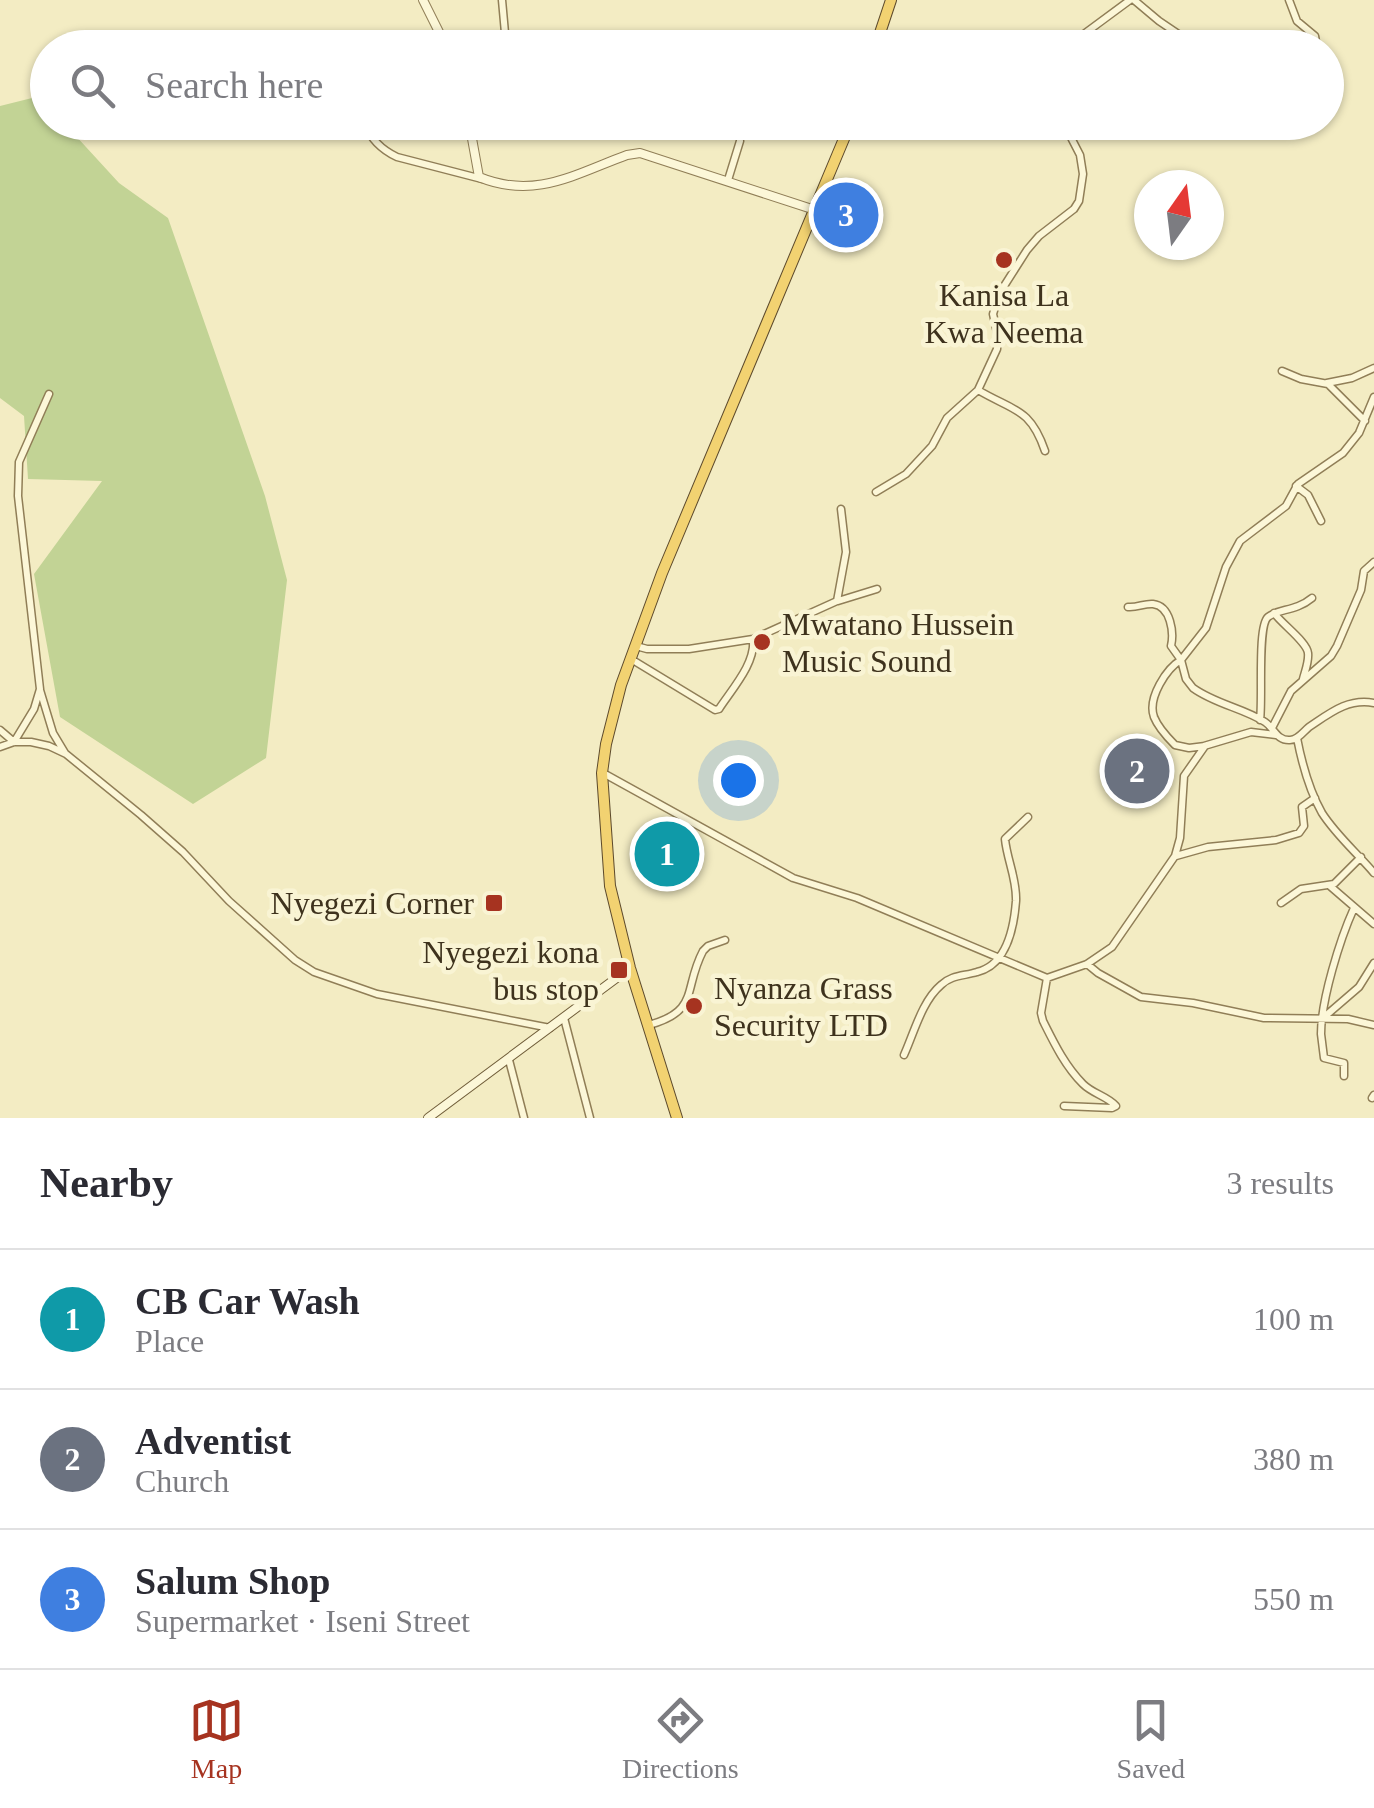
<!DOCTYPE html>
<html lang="en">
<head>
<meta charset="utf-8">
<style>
  body { margin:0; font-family:Georgia,serif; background:#f7f7f7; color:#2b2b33 }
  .compass { position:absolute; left:1134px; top:170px; width:90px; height:90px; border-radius:50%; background:#fff; box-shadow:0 2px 8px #0004; rotate:14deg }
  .you { position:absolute; left:738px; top:780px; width:35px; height:35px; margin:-25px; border:8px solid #fff; border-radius:50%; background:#1a73e8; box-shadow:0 0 0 15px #1a73e833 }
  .badge { display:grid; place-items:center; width:65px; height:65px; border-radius:50%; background:#a63320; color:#fff; font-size:32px; font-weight:700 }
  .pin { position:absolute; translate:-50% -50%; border:5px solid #fff; box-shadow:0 2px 10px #0006 }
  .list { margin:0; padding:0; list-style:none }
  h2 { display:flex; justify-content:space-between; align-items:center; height:130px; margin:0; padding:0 40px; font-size:42px }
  h2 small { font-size:32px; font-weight:400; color:#7c7c81 }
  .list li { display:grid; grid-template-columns:65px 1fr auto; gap:30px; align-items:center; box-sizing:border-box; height:140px; padding:0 40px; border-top:2px solid #e1e1e2 }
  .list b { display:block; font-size:38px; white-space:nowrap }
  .list p { margin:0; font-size:32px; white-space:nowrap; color:#7c7c81 }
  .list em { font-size:32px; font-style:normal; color:#7c7c81 }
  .icon { flex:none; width:55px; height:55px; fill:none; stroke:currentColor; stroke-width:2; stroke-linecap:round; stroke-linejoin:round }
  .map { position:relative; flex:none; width:1374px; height:1118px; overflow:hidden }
  .search { position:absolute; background:#fff; box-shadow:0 2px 8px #0004; left:30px; right:30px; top:30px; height:110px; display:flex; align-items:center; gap:25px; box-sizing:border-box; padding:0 35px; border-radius:55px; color:#7c7c81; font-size:38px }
  .sheet { height:550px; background:#fff }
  nav { display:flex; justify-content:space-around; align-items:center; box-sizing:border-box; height:140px; border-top:2px solid #e1e1e2; background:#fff; font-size:28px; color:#7c7c81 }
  nav a { display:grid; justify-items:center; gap:5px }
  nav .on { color:#a63320 }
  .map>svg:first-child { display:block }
</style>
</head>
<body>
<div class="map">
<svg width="1374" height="1118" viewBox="0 0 1374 1118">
  <rect width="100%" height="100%" fill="#f3ecc3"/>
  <path fill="#c2d395" d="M40,96l7,8 1,18 16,1 55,60 49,35 97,278 22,84 -21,178 -73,46 -133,-87 -26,-143 68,-93 -74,-2 -4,-63 -24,-18v-292z"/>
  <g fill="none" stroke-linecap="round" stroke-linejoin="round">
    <g stroke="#907e57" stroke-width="9">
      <path id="minor" d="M502,0l4,44 10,4
        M1134,0l25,21 40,27
        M1289,0l8,21 18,15 2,12
        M1065,48l65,-48
        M362,122c10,17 18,27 35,35l85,22
        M728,180l12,-39
        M1282,371l19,8 27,5 37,37
        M1327,383l25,-5 22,-10
        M978,390c35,21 52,17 67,61
        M1374,397l-15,36 -16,20 -45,31 -12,22 -46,35 -14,26 -20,61 -25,32 5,19 7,9c22,16 50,20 72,34 9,6 12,19 25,18 8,0 13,-8 19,-13 21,-14 39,-29 65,-24
        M1296,486l12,9 13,26
        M876,492l30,-18 26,-28 15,-28 31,-28 19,-41 1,-12 -5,-23 6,-20 28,-44 12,-14 35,-27 5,-8 4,-27 -3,-19 -17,-33
        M838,601l39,-12
        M1274,613c9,12 33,29 34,40 1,9 -3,18 -5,26
        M636,646l11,3h42l64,-10 84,-38 9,-49 -5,-43
        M631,659l84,51 4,-1c13,-20 37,-46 34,-70
        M40,690l13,43 12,20
        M1260,720c3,-21 -3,-94 8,-103 11,-9 27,-5 44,-19
        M1272,728l19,-37 40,-35 6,-10 24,-56 3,-19 10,-9
        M0,730l14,12 20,-33 6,-20 -22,-193 1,-34 30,-68
        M1297,738c5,26 12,52 25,75 14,22 35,40 52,60
        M1204,746l47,-14 25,3
        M0,747l14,-5h17l18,4 17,8 75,61 42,37 46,49 66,59 19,12 63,22 173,34
        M603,773l190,105 64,20 190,80 40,-14 25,-17 63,-91 5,-18 4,-62 21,-30 -16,2 -14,-3c-8,-8 -17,-18 -21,-28 -7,-19 13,-49 27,-57l-10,-14c3,-13 0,-40 -18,-42 -8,-1 -16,4 -25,3
        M1176,856l32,-9 68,-7 23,-7 5,-7 -2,-19 13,-9
        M1330,886l44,38
        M1281,903l20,-14 33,-5 27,-27
        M1087,964l11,9 43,24 52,6 71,15 84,1 26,6
        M1047,978l-6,35 2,8c11,22 22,45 40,63 10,10 24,12 33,22l-4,2 -48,-2
        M564,1018l26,100
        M1323,1018l36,-31 15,-24
        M649,1025c51,-14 34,-36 54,-74l5,-5 17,-6
        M904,1055c10,-22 18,-54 37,-70 10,-10 23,-9 36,-13 30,-7 37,-45 39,-71 1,-22 -9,-41 -11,-62l23,-22
        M509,1060l15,58
        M1344,1076v-13l-20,-5c-1,-8 -2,-16 -3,-24 0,-34 19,-95 33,-126
        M1372,1098l2,-3"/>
    </g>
    <g stroke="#907e57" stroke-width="10">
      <path id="tertiary" d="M423,0l24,48
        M469,122l10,55c56,23 96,-3 148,-22l13,-2 175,57"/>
    </g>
    <g stroke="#715e3a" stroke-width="10">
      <path id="secondary" d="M428,1118l202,-150"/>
    </g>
    <g stroke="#5d4a2c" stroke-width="12">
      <path id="trunk" d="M875,48l16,-48
        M677,1118l-47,-150 -20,-82 -8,-113 4,-29 15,-59 41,-112 189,-451"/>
    </g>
    <use href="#minor" stroke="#fcf7d8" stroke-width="6"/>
    <use href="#tertiary" stroke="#fcf7d8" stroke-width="8"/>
    <use href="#secondary" stroke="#fcf7d8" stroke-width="8"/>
    <use href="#trunk" stroke="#f2d271" stroke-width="10"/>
  </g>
  <g fill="#a63320" stroke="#f9f4d4" stroke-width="4">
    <circle cx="1004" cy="260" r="10"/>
    <circle cx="762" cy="642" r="10"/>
    <rect x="484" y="893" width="20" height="20" rx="5"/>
    <rect x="609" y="960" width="20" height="20" rx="5"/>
    <circle cx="694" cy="1006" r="10"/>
  </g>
  <g text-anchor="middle" stroke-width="9" stroke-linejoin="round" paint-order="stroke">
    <g font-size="32" fill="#3e321d" stroke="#f9f4d4" text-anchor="start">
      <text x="1004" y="306" text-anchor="middle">Kanisa La<tspan x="1004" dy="37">Kwa Neema</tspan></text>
      <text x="782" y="635">Mwatano Hussein<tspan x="782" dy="37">Music Sound</tspan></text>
      <text x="474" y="914" text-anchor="end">Nyegezi Corner</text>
      <text x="599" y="963" text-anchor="end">Nyegezi kona<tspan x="599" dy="37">bus stop</tspan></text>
      <text x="714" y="999">Nyanza Grass<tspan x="714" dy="37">Security LTD</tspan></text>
    </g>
  </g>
</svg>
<svg class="compass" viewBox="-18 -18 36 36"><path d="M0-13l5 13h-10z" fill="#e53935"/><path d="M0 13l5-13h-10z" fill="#7c7c81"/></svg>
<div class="you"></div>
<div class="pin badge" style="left:667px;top:854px;background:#0f9aa8">1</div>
<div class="pin badge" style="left:1137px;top:771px;background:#6b7280">2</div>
<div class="pin badge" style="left:846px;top:215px;background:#3f7fe0">3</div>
<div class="search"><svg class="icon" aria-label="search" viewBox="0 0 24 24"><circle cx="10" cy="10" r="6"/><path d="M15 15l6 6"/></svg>Search here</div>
</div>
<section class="sheet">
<h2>Nearby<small>3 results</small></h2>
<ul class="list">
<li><span class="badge" style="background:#0f9aa8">1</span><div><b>CB Car Wash</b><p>Place</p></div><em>100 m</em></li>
<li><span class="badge" style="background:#6b7280">2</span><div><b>Adventist</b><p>Church</p></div><em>380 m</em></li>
<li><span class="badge" style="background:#3f7fe0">3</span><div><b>Salum Shop</b><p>Supermarket · Iseni Street</p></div><em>550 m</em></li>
</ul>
</section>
<nav>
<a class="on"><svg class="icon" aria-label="map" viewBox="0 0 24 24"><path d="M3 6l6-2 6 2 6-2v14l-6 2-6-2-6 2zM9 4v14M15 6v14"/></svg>Map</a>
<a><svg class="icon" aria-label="directions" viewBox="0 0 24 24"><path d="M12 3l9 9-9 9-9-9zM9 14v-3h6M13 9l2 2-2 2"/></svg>Directions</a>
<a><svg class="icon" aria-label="saved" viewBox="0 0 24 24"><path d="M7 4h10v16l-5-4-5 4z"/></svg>Saved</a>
</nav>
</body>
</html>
